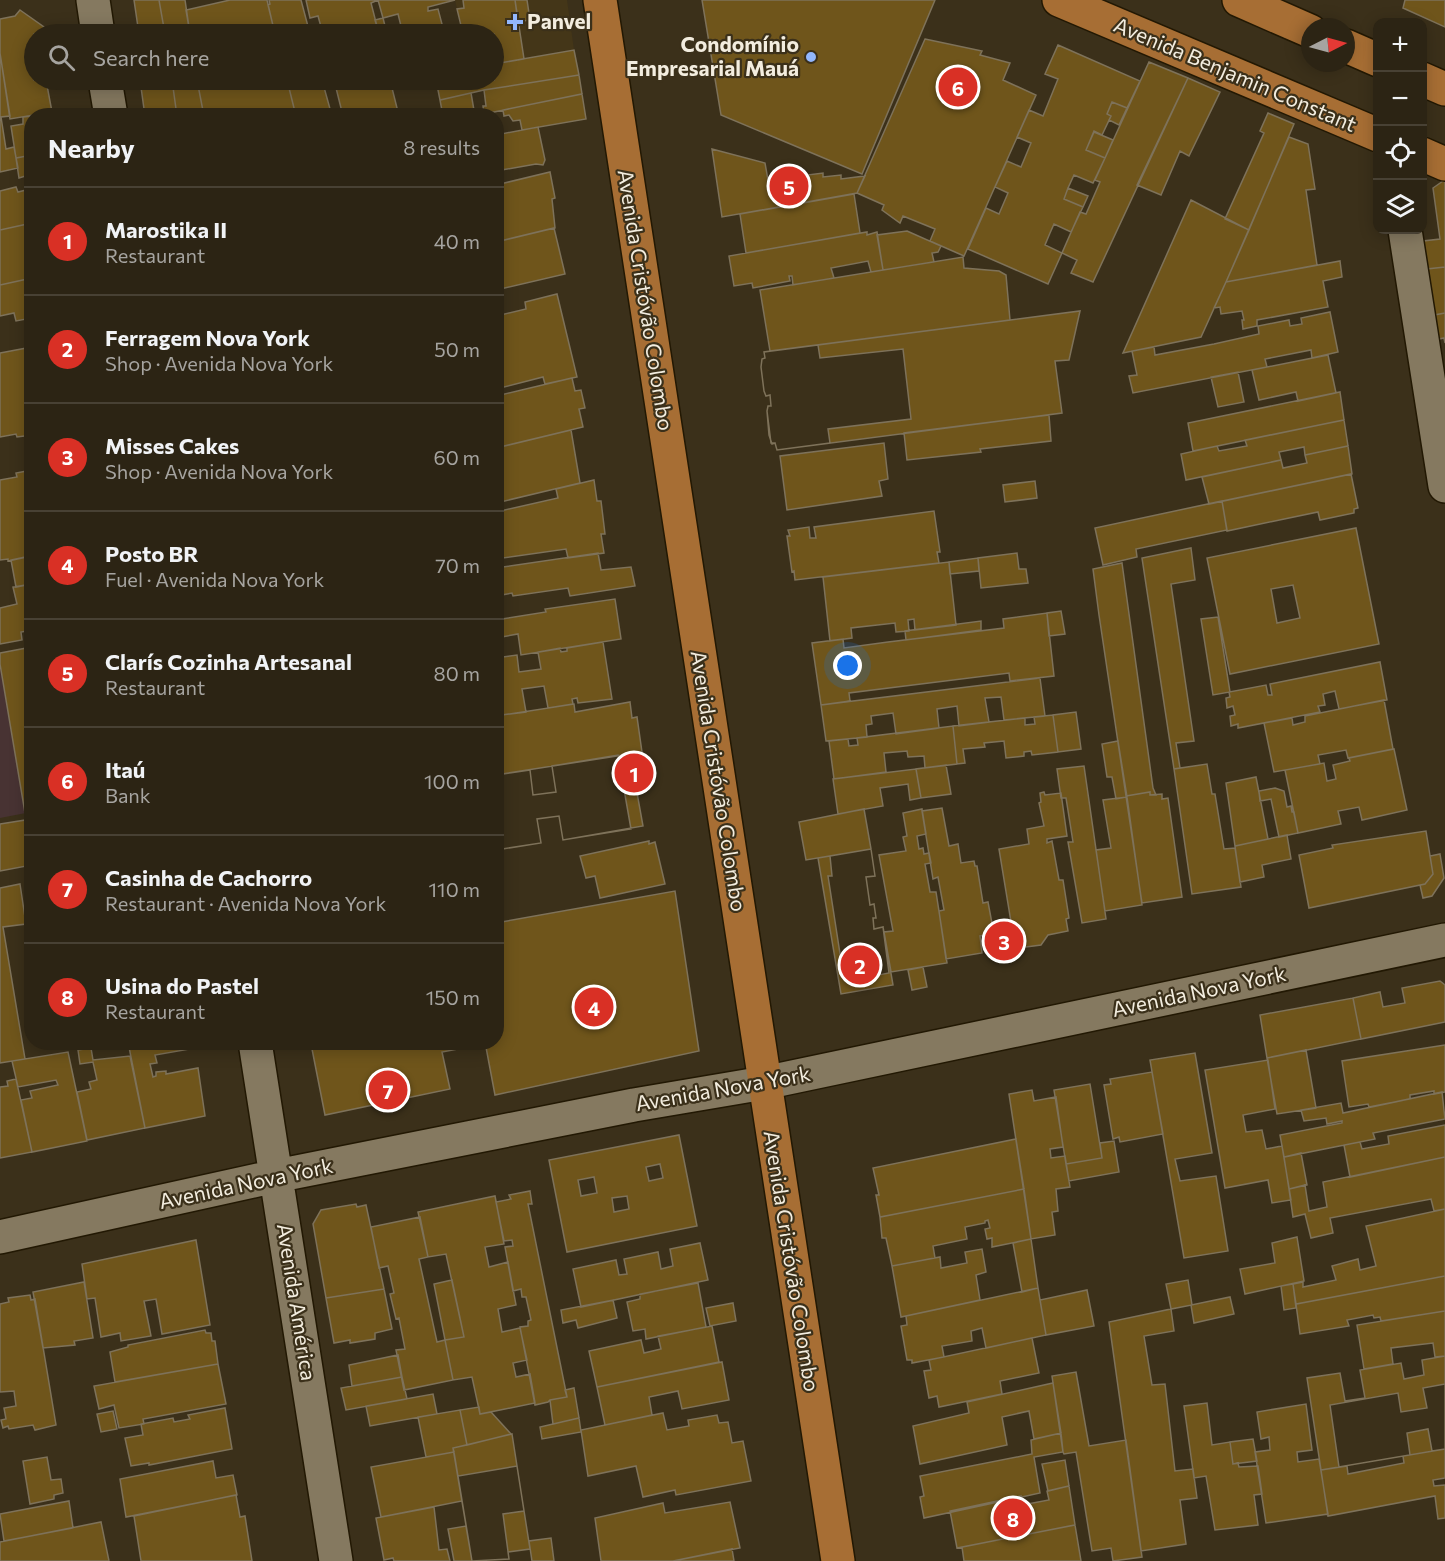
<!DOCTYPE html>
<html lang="en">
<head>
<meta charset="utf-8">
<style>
  body { margin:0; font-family:Commissioner,sans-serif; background:#383022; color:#f1f3f6 }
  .controls { position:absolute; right:18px; top:18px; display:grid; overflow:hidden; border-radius:12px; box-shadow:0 3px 15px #0003 }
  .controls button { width:54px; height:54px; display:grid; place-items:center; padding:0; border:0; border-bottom:2px solid #484134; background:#2c2414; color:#f1f3f6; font:30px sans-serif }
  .compass { position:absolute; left:1301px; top:18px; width:54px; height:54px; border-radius:50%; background:#2c2414; box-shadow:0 3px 15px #0003; rotate:84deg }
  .you { position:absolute; left:848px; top:666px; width:21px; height:21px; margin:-15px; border:4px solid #fff; border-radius:50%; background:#1a73e8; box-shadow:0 0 0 9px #1a73e833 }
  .badge { display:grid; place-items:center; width:39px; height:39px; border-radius:50%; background:#d93025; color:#fff; font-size:20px; font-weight:700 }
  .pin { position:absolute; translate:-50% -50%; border:3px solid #fff; box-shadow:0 2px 6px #0006 }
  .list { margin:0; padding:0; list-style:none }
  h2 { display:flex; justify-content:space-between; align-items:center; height:78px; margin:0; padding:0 24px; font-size:26px }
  h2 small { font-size:20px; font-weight:400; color:#a6a4a0 }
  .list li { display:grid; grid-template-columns:39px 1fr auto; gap:18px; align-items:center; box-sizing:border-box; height:108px; padding:0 24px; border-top:2px solid #484134 }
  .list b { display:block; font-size:22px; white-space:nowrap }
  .list p { margin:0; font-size:20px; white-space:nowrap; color:#a6a4a0 }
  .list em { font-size:20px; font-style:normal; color:#a6a4a0 }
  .icon { flex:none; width:33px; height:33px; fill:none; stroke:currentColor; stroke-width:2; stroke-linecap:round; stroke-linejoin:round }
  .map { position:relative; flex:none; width:1445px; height:1561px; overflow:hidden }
  .search { position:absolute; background:#2c2414; box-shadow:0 3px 15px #0003; left:24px; top:24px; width:480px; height:66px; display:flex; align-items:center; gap:15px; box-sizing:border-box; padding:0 21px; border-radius:33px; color:#a6a4a0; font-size:22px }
  .panel { position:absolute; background:#2c2414; box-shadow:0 3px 15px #0003; left:24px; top:108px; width:480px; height:942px; border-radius:24px }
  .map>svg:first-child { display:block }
</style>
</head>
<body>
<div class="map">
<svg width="1445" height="1561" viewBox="0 0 1445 1561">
  <rect width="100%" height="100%" fill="#3b301a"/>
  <path fill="#443618" d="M455,0h112l7,50 -80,14v-30h-31z"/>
  <path fill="#483333" d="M31,647v165l-31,6v-165z"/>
  <path fill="#6f551b" stroke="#7e725a" stroke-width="1.5" fill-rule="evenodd" d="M134,0h25l6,34h-26z
    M159,0h26l5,34h-25z
    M230,0h37l8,34h-85l-4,-24z
    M269,0h32l9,34h-35l-7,-29 2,-1z
    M306,0h72l-7,3 8,31h-56l-5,-18 -8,2z
    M378,0h77l-27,7v4l10,-2 5,19 2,-1 2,7h-44l-5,-20 -15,4z
    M463,0h52l9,59 -30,5v-30h-31l-6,-25 7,-1z
    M515,0h12l3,20 -12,2z
    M702,0h233l-73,174 -141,-59z
    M1405,0h40v27l-42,-19z
    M20,10l24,17 -4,7h-6v46h12l6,32 -42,7 -10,-66v-34l15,-3z
    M383,18l4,16h-8l-4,-14z
    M925,39l57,12 -2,4 30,8 -7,17 33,15 -72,161 -34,-15 5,-12 -32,-13 -3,7 -18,-13 2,-5 -27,-12z
    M1058,45l82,36 -13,27 -15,-6 -5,12 4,2 -9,19 -8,-4 -8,19 19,8 -12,25 -19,-8 -6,13 -4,11 19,8 -12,25 -17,-8 -4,9 -5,12 17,8 -14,31 -80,-35 18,-41 13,6 9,-21 -13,-6 12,-26 14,6 10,-24 -14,-6 12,-27 14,6 15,-37 -13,-5z
    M574,50l5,25 -95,15 -44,10 -4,-20h58v-16z
    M0,53l10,63 -9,1 5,32 8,-2 4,21 -18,4z
    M1149,62l39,16 -95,204 -22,-9 6,-13 -15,-7 18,-41 6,2 14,-32 -5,-2z
    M579,75l3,19 -98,20 -1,-8h3l-2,-16z
    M1188,78l32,14 -31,64 -9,-5 -19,44 -24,-10z
    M140,80h32l5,36h-32z
    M172,80h25l7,36h-27z
    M197,80h90l9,36h-92z
    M287,80h35l10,36h-36z
    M334,80h56l9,36h-56z
    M471,93l4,23h-32l-3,-16z
    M582,94l4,25 -64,11 -2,-10 -7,1 -4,-6 -5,1 -1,-6z
    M1112,102l15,6 -8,17 -10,-5 2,-4 -4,-2z
    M1268,113l26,11 -45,106 -24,-11 39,-86 -4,-2z
    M32,116v39l-16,3 -5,-32 12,-2v-7z
    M538,127l7,33 -2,5 -7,-1 -40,7v-36z
    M1094,132l19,8 -8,18 -19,-8z
    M1289,137l19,7 7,45 -9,1 11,75 -91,17z
    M712,149l53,14 3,17 55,-7v4l18,-2v4l24,-3 -8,17 -135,24z
    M32,155v19l-13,4 -3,-20z
    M550,172l5,26 -3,1 3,29 -59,14v-57z
    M32,174v49l-32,7v-39l16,-4 2,5 12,-3 -3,-13z
    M1443,181l2,1v85l-18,2 -4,-28 17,-2 -7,-51z
    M1068,188l20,8 -5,11 -19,-8z
    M854,194l6,39 -114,20 -6,-39z
    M1191,200l58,30 -23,52 -25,55 -78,16z
    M32,223v55l-32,7v-55z
    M554,228l11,46 -69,16v-48z
    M907,231l34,15 -3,6 -6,1 2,9 -51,8 -6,-35z
    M867,232v3l10,-3 6,38 -12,2 -3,-11 -37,7 3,10 -41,7 -1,-9h-3l1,5 -37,7 -1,-5 -18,3 -5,-30z
    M963,257l1,11 35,3 7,4 4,45 -240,31 -10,-61z
    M1340,261l2,16 -19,4 5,26 -71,13v6l-14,3 -1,-9h2l-2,-9 -21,3 -1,-7 -6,1 12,-26z
    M1445,267v46l-11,2 -7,-46z
    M32,278v40l-16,3 -2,-8 -14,3v-31z
    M557,294l20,83 -32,7 -2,-7 -47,12v-73l30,-7 -1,-7z
    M1080,311l-11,49 -14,1 7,52 -285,37 -2,-7h-4l-4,-32 1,-5h3l-1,-11 -4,1 -2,-5 -3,-24 1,-8 3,-1 -1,-6z
    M1330,312l8,40 -26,6 -1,-8 -46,9 2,8 -134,26 -4,-17 8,-1 -5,-24 22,-4 1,8 59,-11 45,-10 -1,-8 31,-6 1,6 12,-2 -1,-6z
    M1445,313v30l-1,-5 -5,1 -5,-24z
    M818,345l2,13 83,-9 8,70 -83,10 2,14 -53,7 -2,-7 -3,1 -3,-9 -2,-24 1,-5h3l-1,-11 -4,1 -2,-5 -3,-24 1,-8 3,-1 -1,-6z
    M32,347v88l-15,2 -1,-3 -16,3v-84z
    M1328,355l8,38 -38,8 -2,-9 -37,8 -7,-30z
    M1238,372l6,30 -26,5 -7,-30z
    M572,378l3,13 6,-1 4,18 -6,1 4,18 -87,21v-52z
    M1340,392l4,28 -151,31 -5,-28z
    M1049,415l2,26 -71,8 1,3 -74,8 -3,-27z
    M1344,420l4,26 -43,9 -1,-8 -25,5 2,8 -95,20 -5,-26 36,-8 2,5 28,-5 -2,-6z
    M571,430l9,53 -84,20v-55z
    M884,443l4,36 -9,2 3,15 -95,14 -7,-54z
    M1348,446l4,28 -143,30 -7,-27 79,-17 2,8 24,-5 -2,-8z
    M32,470v86l-24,5v-2l-8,1v-80l17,-3 -1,-4z
    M1351,474l7,34 -4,1v4l-34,7 -2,-8 -91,19 -5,-30z
    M594,480l3,21h4l4,33h-4l3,19 -36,5 -2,-9 -63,9 -7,-46 62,-14 -2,-9z
    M1035,481l2,17 -32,4 -2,-17z
    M1222,501l5,29 -91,19 1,8 -34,8 -8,-37z
    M934,511l6,41h-3l2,11 -144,17 -1,-9 -2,1 -5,-36h3l-2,-6 21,-3 1,11h6l-2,-11z
    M1356,528l23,116 -149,30 -23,-116zM1293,585l7,33 -23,5 -6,-34z
    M1191,548l4,32 -24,4 23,157 -18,2 4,25 -6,1 -32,-211z
    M598,553l3,17 30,-3 4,19 -65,10 -2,-8 -55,8 -1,-3 -10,2 -1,3h-5v-30z
    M1017,553l2,16h7l2,14 -47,5 -3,-30z
    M30,556l2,28 -16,3 -5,-27z
    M978,558l1,13 -29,3 -1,-12z
    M949,562l7,63 -41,5 -1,-11 -6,1 1,11 -13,1 -1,-9 -44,5 1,10 -22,3 -7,-64z
    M1122,563l31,225 3,7h-6v-3l-24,4 -27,-181 -6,-46z
    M32,584v46l-11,2 1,8 -22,4v-36l17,-4 -4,-17z
    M615,599l6,40 -100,16 -3,-21 -22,4v-18l50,-8 -1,-3z
    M1061,611l4,23 -16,2 -2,-23z
    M1047,613l7,63 -44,5 -1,-8 -160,20 1,8 -29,4 -9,-62 31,-4 1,9 44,-6 116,-14 -1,-9z
    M1218,617l12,75 -17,3 -12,-76z
    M981,621v9l-75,10 -1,-9z
    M603,642l9,57 -34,4 -1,-5 -5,1 1,5 -25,4 -4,-22 -22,3 4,23 -25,3 -1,-5h-4v-52l21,-3 2,17 22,-3 -3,-17 22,-4 1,4 6,-1v-3z
    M32,647v165l-7,1 -25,-149v-11z
    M1380,662l7,38 -48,9 -4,-18 -12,3 2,11 -7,1 2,6 -82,16v-4l-7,2 -1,-10 5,-1 -2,-9 -6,2 -1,-10 4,-1 -1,-5 37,-7 2,10h4l-2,-11z
    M1040,678l5,38 -41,4 -3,-23 -16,1 4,24 -30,4 -2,-20 -20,3 2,19 -43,6 -3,-21 -22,3 1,8 -6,1 1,12 -41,4 -5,-36z
    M1384,700l9,49 -45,9 -2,-8 -28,5 2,9 -46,8 -10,-49 28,-5 1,7 12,-3v-6z
    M630,702l2,16 5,-1 5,35 -146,23v-59l78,-12 1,8z
    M1076,712l5,37 -23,3 -5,-37z
    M1053,715l5,37 -26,3 -1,-4 -7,1v4l-18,2 -2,-17 -20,2 1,4 -22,2 2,14 -8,1 -4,-38 72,-8v7l10,-1 -1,-7z
    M953,726l4,38 -32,4 -1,-12 -16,1 -1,-6 -23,2 2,19 -52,7 -5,-38 19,-2 1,7 9,-1 -1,-7z
    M1118,741l9,56 -11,2 -4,-22h-5l-5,-33z
    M1394,749l13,61 -45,10 -3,-13 -21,4 3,13 -43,9 -13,-63 39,-7 3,18 9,-2 -3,-14 17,-4 -1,-3z
    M630,754l13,72 -80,14 -4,-24 -22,3 4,24 -45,7v-75l34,-5 3,25 23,-3 -4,-26z
    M618,755l13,74 -68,11 -4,-24 -22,3 4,24 -45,7v-75l34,-5 3,25 23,-3 -4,-26z
    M1207,764l5,30h3l9,55 11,-1 6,39 -49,7 -18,-125z
    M946,765l5,29 -30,4 -5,-29z
    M1084,766l22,153 -24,4 -14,-81h5l-7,-44h-5l-4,-29z
    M916,769l5,29 -11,2 -2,-16 -28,4 3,18 -45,8 -5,-35z
    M1256,777l12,62 -33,7 -9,-63z
    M1275,788l9,3 3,16 4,-1 1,6h2l4,21 -19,4 -8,-38 -11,2 -1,-10z
    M1044,792l1,3 16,-2 6,43 -20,3v4l5,-2 7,39h4l6,38 -3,1 2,12 -20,4 -7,10 -15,2 -12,-7 -15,-91 30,-5 -2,-15 17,-3 -5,-23 2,-1 -1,-9z
    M1150,792v3l12,-1v5l6,-1 14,99 -40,6 -16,-107z
    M1127,797l15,108 -37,6 -9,-61 15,-2 -8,-48z
    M942,808l7,38 9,-2 3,19 13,-2 1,5h2l6,37 5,-1 6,32 -14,2 2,17 -36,6 -7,-48 5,-1 -6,-33 -5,2 -11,-68z
    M864,809l7,40 -65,11 -7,-38z
    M922,809l4,25 -9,2 2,13 4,-1 1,6 5,-1 2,10 -6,1 5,28h6l11,71 -56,9 -7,-40 9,-1 -14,-76 27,-4 -3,-14 4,-1 -4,-23z
    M32,819v46l-32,6v-47z
    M1426,831l7,43 -8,10 -116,24 -10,-53 34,-7 -1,-3z
    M1287,835l4,24 -29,6 2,12 -24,5 -5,-36z
    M649,841v3l6,-2 10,42 -65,14 -5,-22 -9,2 -6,-22z
    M871,849l4,27 -9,1 4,28 4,-1 2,14h-3l1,11 9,-2 10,58 -52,9 -23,-136z
    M871,849l4,27 -9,1 4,28 4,-1 2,14h-3l1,11 9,-2 6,46 -16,3v4l-23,4 -4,-24h-5l-13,-84h4l-2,-20z
    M1440,854l4,24 -12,18 -9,2 -3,-13 5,-1 8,-10 -3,-18z
    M20,884l6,40 -23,3 22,132 -25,4v-175z
    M675,891l24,160 -204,44 -10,-53h11v-119z
    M923,967l4,20 -15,3 -4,-20z
    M1440,981l5,4v37l-84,17 -8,-41 27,-6 3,15 22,-4 -3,-15z
    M1353,998l8,41 -94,19 -7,-43z
    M128,1042h61l1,7 -35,6 2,8 -7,1 3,13 3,-1v-4l10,-1v3l32,-6 7,48 -60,12z
    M346,1042h9l1,6 23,-6 105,2 -42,8 8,37 -125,26 -13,-66z
    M1445,1045v47l-11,2v-3l-24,4v4l-41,8 -1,-3 -19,3 -7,-46z
    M91,1048l2,12 37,-4 15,72 -58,12 -10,-48 14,-3 -2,-7 8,-2 -4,-18 -13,2 -2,-14z
    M1306,1050l10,58 -39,6 -10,-56z
    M68,1052l19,89 -55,11 -11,-52 11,-2 -2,-7 28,-6 -2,-5 -38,7 -6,-26z
    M1195,1053l17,100 -37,6 5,22 36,-5 12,75 -44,7 -34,-198z
    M1268,1060l7,49 -32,6 3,17 16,-2 4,19 16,-3 9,54 -19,3 -4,-23 -43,8 -20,-118z
    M1152,1072l11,62 -43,8 -1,-5 -6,2 -9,-54 7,-1 -1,-5z
    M16,1079l16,73 -32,6v-71l8,-1 -1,-5z
    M1090,1084l12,74 -36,6 -12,-74z
    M1032,1090l2,11 22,-4 7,50 -13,2 1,9 14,-2 5,31 -14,2 2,22 -6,1 3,23 -24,4 -22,-145z
    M1442,1092l3,27 -72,14 2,6 -91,18 -4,-22 62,-12v-2l-15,3 -1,-6 -22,3 -3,-11 40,-7 2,10z
    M1445,1125v32l-95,20 -6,-32 16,-3 2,7 27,-5 -1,-8z
    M679,1135l18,91 -130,26 -18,-92zM660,1164l3,14 -14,3 -3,-14zM594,1177l3,16 -16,3 -3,-16zM627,1196l2,13 -15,3 -2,-14z
    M1016,1139l8,50 -144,28 -4,-22h3l-6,-27z
    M1114,1141l5,31 -50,9 -3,-17 36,-6 -2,-15z
    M1301,1153l6,32 -18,4 -5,-32z
    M1445,1157v52l-11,2 -3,-12 -101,19 3,15 -22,5 -6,-24 -12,3 -4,-28 16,-4 4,26 18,-4 -4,-25z
    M1024,1189l7,50 -39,8v-9l-5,1 -2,-10 5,-1 -2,-8 -3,1v2l-20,4 2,12 -34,7 2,12 -43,8 -6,-28h-4l-2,-21z
    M530,1191l2,13h-4l39,193 -17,3 -2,2 -13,3 -15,-78 8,-1v-5l3,-1 -5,-23h-4l-1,-8 -8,2 -8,-44 8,-1 -1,-6 -8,1 -8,-39 15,-3 -2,-4z
    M495,1196l9,48 -19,3 4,20 19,-5 8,43 -18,4 4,23 18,-4 7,32 -14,3 3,14 14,-3 5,29 -55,11 -8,-37 -19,3 -8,-40 19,-3 -18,-83 -18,3 -10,-45z
    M356,1204l1,3 9,-2 18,84 -58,9 -13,-74 8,-14z
    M1445,1209v67l-149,28 -3,-20 10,-2v5l33,-7 -4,-14 26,-7 2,11 16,-4 -10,-40z
    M420,1217l8,40 -9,2 18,83 8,-2 8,40 -49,10 -8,-40 9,-1 -6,-31 -3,1 -6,-25 4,-1 -6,-27 -9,2 -8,-41z
    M1297,1237l7,44 -59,13 -5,-25 35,-6 -3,-20z
    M1031,1239l7,49 -16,4 -9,-49z
    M196,1240l14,85 -48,9 -6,-35 -12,2 7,35 -30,5 -1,-8 -19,4 -6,-39 -8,1 -5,-35z
    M700,1243l8,37 -127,27 -8,-38 43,-9 3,15 8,-1 -3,-15 34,-7 3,17 12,-3 -3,-17z
    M982,1249l4,23 -10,3 4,25 -79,17 -9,-51 48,-9 1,11 26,-5 -2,-11z
    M1445,1276v35l-64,10 -1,-4 -6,1 -1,-3 -26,5 2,6 -49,8 -4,-30z
    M452,1280l12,57 -19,3 -11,-56z
    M1188,1280l4,25 -21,4 -5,-25z
    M84,1282l9,56 -19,3 1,4 -32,3 -10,-56z
    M698,1283l8,44 -60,12 -1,-10 -12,2 -6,-29 13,-3v-5z
    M1293,1284l3,24 -12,2 -3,-24z
    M1038,1288l8,47 -60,13 -4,-20 -11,3 1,10 -30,5 2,11 -32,6v-3h-5l-6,-34 6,-1 -1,-9z
    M384,1289l8,40 -17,4v6l-25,4v-3l-16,3 -8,-45z
    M1087,1290l7,36 -48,9 -6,-35z
    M30,1295l1,5 4,-1 21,126 -21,5 -2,-5 -24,4 -1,-3 -5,2 -2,-8 5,-1 -2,-11 12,-2 -2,-15 -14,1v-88l9,-2 -1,-4z
    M1230,1297l4,17 -40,9 -3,-18z
    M613,1300l4,18 -39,10 -2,-8 -13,3 -2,-13z
    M733,1303l3,18 -26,5 -4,-18z
    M1171,1309l3,22 -30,5 8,49 13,-1 10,87 18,-2 4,29 -17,2 6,44 -45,7 -32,-229z
    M1445,1311v45l-10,1 -2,-14 -42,5 2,16 -29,5 -7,-44z
    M712,1326l7,36 -122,25 -8,-36 52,-11 3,13 17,-4 -3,-13z
    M205,1330l1,3h5l1,8h3l3,23 -103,18 -5,-30 18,-5v-2z
    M1032,1338l7,35 -39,8 2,13 -63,13 -2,-11 -8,2 -5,-27 7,-1 -2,-10z
    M398,1355l4,22 -50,9 -3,-21z
    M1445,1356v93l-124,21 -14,-92 33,-5 5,28 20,-3 -5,-28 41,-7 3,16 20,-4 -2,-15z
    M722,1362l7,38 -47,9 -4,-18 -29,6 3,18 -47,10 -8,-38z
    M218,1364l8,40 -83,15 1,5 -25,4 -5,-23 -15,4 -5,-23z
    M1076,1372l13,74 37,-6 16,117 -29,4 -2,-13 -19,3 -16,-99 -12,2 -1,-2 -11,-76z
    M402,1377l5,22 -61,11 -5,-22z
    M1053,1383l8,50 -27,6 -5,-28 -27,6 5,28 -87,19 -7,-38 56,-13 -2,-11z
    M1445,1384v65l-13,2 -4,-22 -21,4 3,22 -71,12 -9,-62 68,-12 3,19 26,-4 -4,-20z
    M574,1388l5,30 -26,6 -3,-24 17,-3 -2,-7z
    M433,1394l4,20 -67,12 -4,-20z
    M1207,1403l5,42 18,-3 3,22 5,-1 1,4 19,-1 4,28 -8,1 4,30 -43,5 -9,-54 -12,2 -10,-72z
    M1306,1404l6,46 -15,2 1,10 21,-3 9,55 -62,9 -11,-71 15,-2 -1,-13 -8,2 -4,-27z
    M479,1407l1,7 11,-2 20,22 -44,11 -7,-35z
    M225,1408l7,41 -83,16v-2l-18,3 -6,-28 18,-3 -2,-11 32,-6 1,4 16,-3 -2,-4z
    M460,1410l7,35 -14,3 1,4 -28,5 -8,-40z
    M113,1411l4,18 -16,3 -4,-18z
    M663,1413l4,17 22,-4 -1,-6 29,-5 2,8 9,-1 4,21 11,-2 8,40 -75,14 -1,-5 -32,7 -7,-31 -48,10 -7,-46z
    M579,1418l2,14 -39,7 -2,-12z
    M1061,1433l2,19 -29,5 6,36 -116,25 -4,-21 4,-1 -4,-20 112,-22 -1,-14z
    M512,1434l18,115 -22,3 1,7 -37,2 -19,-113z
    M1253,1439l4,22 -24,3 -3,-22z
    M1445,1449v29l-12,2 1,6 11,-1v33l-7,1 -3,-23 -107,20 -7,-46 26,-4 1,8 56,-11 -1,-7z
    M454,1452l8,49 -81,16 -10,-50z
    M47,1457l4,23 10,-1 2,14 -9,2v4l-24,5 -7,-43z
    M1065,1460l4,26 -21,5 -6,-27z
    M213,1461l3,17 17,-3 4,20 -111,22 -6,-38z
    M517,1466l7,45 -21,3 6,45 -37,2 -14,-85z
    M1069,1486l6,39 -118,23 -7,-37 71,-15 1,9 27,-5 -2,-9z
    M236,1495l4,22 5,-1 7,45h-111l-7,-45z
    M69,1501l4,27 -69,13 -4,-27z
    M730,1502l10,46 -67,13h-72l-6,-43 68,-15 2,10z
    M434,1507l5,43 8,-1 3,12h-56l-1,-3 -9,2 -8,-42z
    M101,1522l8,39h-109v-19z
    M1075,1525l6,36h-117l-2,-14z
    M466,1526l6,35h-18l-6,-32z
    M551,1538l3,23h-22l-3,-20z
    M732,1549l2,12h-61z"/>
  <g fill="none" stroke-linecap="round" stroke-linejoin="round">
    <g stroke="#221803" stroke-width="36">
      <path id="minor" d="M93,0l5,34
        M105,80l6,36
        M1405,230l40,256
        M255,1042l81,519
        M0,1237l276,-61 358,-71 130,-22 681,-143"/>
    </g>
    <g stroke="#221803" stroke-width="36">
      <path id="major" d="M600,0l238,1561
        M1059,0l319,135
        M1239,0l71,31
        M1346,46l32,14
        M1422,79l23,10
        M1422,154l23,10"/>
    </g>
    <use href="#minor" stroke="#857960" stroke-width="33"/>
    <use href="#major" stroke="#a76e34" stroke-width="33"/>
  </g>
  <g fill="#92b7fd" stroke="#3b301a" stroke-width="2">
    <path d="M512 13h6v6h6v6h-6v6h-6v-6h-6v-6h6z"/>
    <circle cx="811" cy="57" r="6"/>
  </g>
  <g text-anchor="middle" stroke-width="4.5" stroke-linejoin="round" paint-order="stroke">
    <g font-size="21" font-weight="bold" fill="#f3eddf" stroke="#3b301a" text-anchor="start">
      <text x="527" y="29">Panvel</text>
      <text x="799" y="52" text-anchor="end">Condomínio<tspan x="799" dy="24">Empresarial Mauá</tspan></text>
    </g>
    <g font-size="21" fill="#f3eddf" stroke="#3b301a">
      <text transform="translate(1235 75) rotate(23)" y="7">Avenida Benjamin Constant</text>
      <text transform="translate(645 300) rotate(81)" y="7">Avenida Cristóvão Colombo</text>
      <text transform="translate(718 781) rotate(81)" y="7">Avenida Cristóvão Colombo</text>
      <text transform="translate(1199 992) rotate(-12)" y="7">Avenida Nova York</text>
      <text transform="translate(723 1089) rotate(-10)" y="7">Avenida Nova York</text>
      <text transform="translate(246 1184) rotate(-12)" y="7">Avenida Nova York</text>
      <text transform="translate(791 1261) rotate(81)" y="7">Avenida Cristóvão Colombo</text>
      <text transform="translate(296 1302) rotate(81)" y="7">Avenida América</text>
    </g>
  </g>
</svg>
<div class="controls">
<button>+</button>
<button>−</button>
<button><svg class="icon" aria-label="locate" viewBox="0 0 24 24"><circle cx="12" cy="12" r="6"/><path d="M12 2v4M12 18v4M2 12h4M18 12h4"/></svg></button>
<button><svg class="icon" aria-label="layers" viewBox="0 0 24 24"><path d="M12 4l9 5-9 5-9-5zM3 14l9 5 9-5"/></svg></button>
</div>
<svg class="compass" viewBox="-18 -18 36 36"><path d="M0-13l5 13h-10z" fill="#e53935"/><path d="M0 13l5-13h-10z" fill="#a6a4a0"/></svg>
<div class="you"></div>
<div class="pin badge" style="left:634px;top:773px">1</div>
<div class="pin badge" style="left:860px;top:965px">2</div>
<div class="pin badge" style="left:1004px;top:941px">3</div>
<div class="pin badge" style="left:594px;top:1007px">4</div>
<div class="pin badge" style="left:789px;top:186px">5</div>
<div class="pin badge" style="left:958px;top:87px">6</div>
<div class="pin badge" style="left:388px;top:1090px">7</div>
<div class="pin badge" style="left:1013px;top:1518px">8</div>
<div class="search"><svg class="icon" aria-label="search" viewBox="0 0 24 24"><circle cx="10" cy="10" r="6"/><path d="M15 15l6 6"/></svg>Search here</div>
<section class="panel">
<h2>Nearby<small>8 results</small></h2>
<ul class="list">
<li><span class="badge">1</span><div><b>Marostika II</b><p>Restaurant</p></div><em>40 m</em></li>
<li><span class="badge">2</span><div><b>Ferragem Nova York</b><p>Shop · Avenida Nova York</p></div><em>50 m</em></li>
<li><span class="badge">3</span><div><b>Misses Cakes</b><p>Shop · Avenida Nova York</p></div><em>60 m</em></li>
<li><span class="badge">4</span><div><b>Posto BR</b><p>Fuel · Avenida Nova York</p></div><em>70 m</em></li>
<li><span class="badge">5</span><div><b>Clarís Cozinha Artesanal</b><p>Restaurant</p></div><em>80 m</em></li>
<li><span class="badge">6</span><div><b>Itaú</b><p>Bank</p></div><em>100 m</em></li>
<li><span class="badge">7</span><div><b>Casinha de Cachorro</b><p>Restaurant · Avenida Nova York</p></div><em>110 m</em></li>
<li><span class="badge">8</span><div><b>Usina do Pastel</b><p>Restaurant</p></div><em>150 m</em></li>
</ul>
</section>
</div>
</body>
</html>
